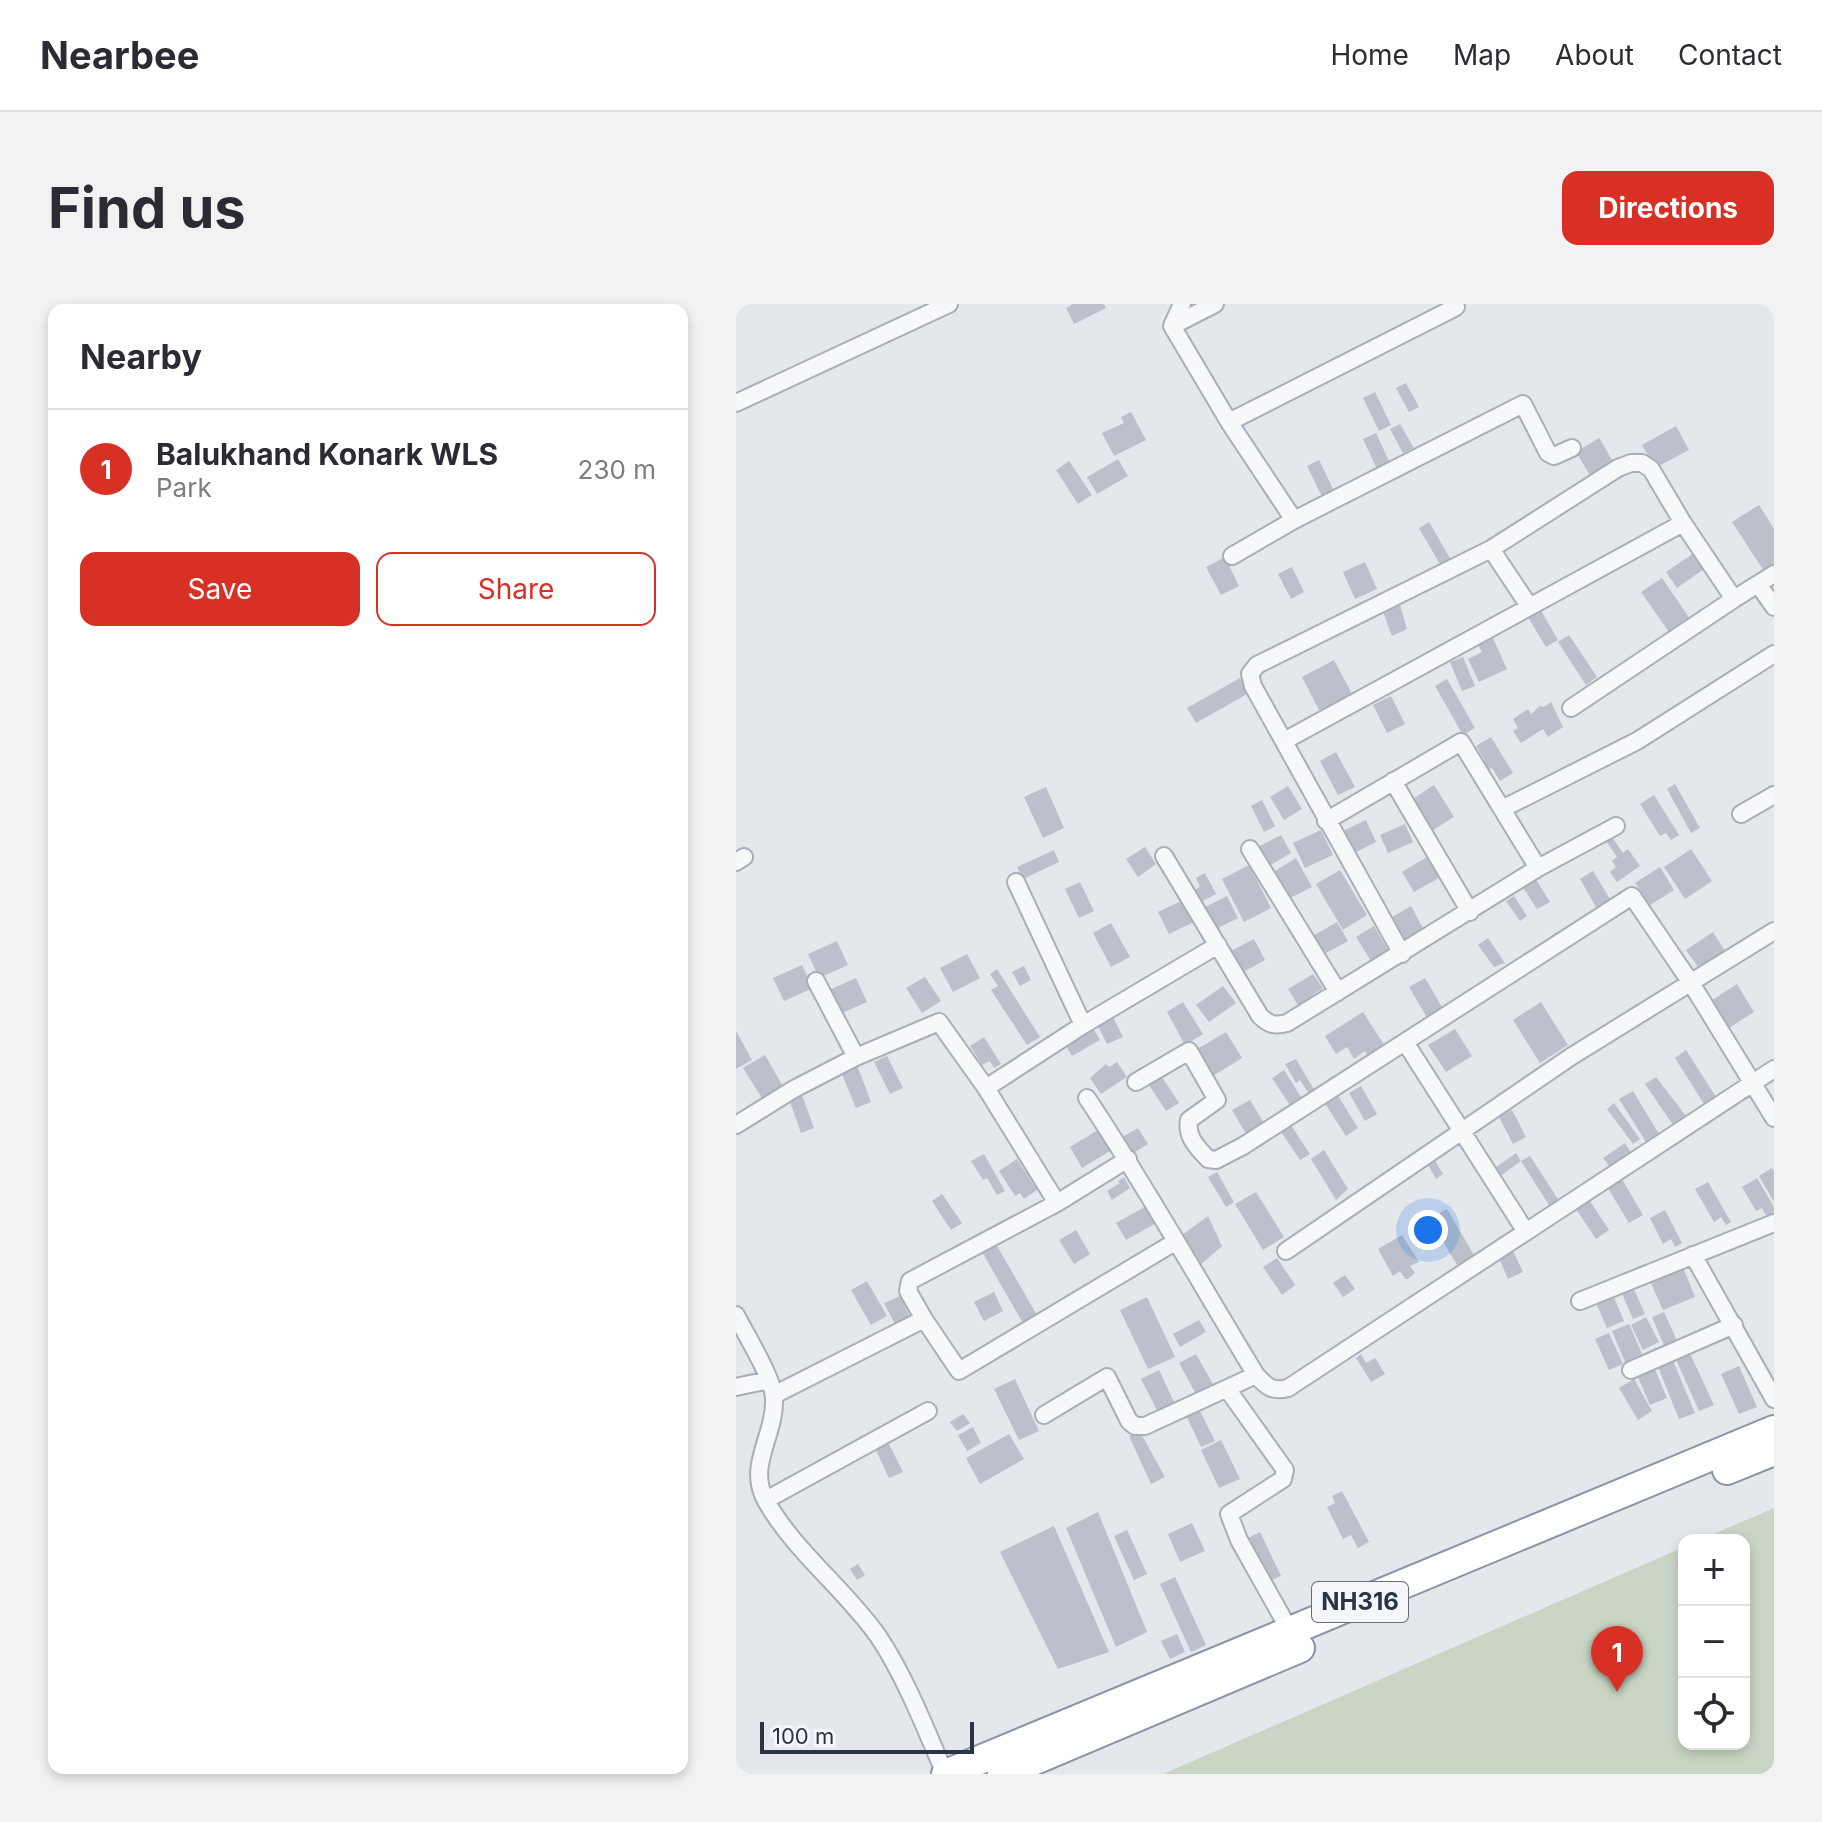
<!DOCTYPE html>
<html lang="en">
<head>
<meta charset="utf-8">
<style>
  body { margin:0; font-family:Inter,sans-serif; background:#f2f2f3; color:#2b2b33 }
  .controls { position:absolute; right:24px; bottom:24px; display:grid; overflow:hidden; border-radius:16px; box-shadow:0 4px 12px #0003 }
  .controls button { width:72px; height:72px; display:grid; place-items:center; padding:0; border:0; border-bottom:2px solid #e1e1e2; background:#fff; color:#2b2b33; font:40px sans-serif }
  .scale { position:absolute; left:24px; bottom:20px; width:214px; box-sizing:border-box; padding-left:8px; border:4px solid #2b3445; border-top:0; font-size:22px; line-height:28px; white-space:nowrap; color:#2b3445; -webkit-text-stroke:6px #f4f6f9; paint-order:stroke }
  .you { position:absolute; left:692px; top:926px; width:28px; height:28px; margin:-20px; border:6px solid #fff; border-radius:50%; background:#1a73e8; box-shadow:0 0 0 12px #1a73e833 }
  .badge { display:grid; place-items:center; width:52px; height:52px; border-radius:50%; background:#d93025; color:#fff; font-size:26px; font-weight:700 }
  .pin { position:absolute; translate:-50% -66px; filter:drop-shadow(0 2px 4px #0008) }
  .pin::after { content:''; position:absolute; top:42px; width:28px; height:24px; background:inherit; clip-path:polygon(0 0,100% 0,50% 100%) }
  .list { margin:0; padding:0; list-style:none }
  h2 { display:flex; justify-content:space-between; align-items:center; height:104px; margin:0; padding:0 32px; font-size:34px }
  h2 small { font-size:26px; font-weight:400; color:#7c7c81 }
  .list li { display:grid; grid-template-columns:52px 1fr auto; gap:24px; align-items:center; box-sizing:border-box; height:120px; padding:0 32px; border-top:2px solid #e1e1e2 }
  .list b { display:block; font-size:30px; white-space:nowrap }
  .list p { margin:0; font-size:26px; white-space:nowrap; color:#7c7c81 }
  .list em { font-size:26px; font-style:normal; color:#7c7c81 }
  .actions { display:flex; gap:16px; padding:24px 32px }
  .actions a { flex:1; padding:18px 0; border:2px solid #d93025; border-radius:16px; text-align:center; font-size:28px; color:#d93025 }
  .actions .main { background:#d93025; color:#fff }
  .icon { flex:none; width:44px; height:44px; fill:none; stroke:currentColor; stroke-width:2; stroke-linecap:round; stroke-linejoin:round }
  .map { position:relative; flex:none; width:1038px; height:1470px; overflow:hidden; border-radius:16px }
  header { display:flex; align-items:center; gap:48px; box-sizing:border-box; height:112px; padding:0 40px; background:#fff; border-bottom:2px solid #e1e1e2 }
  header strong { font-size:38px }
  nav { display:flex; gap:44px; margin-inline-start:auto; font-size:28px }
  .intro { display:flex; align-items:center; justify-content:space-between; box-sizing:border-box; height:192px; padding:0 48px }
  h1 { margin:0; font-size:56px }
  .button { padding:20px 36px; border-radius:16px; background:#d93025; color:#fff; font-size:28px; font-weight:700 }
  main { display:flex; gap:48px; padding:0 48px }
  aside { flex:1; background:#fff; border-radius:16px; box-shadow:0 4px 12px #0003 }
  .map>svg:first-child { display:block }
</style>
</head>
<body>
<header>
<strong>Nearbee</strong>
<nav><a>Home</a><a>Map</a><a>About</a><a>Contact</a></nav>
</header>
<div class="intro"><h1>Find us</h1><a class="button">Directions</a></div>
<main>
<aside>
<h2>Nearby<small></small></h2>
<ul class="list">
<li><span class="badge">1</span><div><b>Balukhand Konark WLS</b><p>Park</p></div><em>230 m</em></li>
</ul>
<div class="actions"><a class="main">Save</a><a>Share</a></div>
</aside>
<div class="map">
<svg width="1038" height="1470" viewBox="0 0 1038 1470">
  <rect width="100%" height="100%" fill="#e4e7ec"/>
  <path fill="#c9d6c5" d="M1038,1204v266h-611l521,-227v197h60v-204h-44z"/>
  <path fill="#bbc0ca" d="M337,0h31l2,4 -32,16 -8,-16z
    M670,79l13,24 -10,5 -13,-24z
    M639,88l16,33 -12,6 -16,-33z
    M395,108l15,28 -32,16 -12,-23 22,-10 -3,-6z
    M664,120l14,24 -11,5 -13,-24z
    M940,122l13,24 -34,18 -13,-23z
    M640,129l14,30 -13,6 -14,-30z
    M863,134l15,25 -23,14 -15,-25z
    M382,155l10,17 -31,18 -10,-17z
    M583,156l16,33 -12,6 -16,-33z
    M333,157l23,34 -14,9 -22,-34z
    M1023,201l15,24v36l-10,6 -32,-49z
    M693,218l22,38 -10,6 -22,-38z
    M958,249l10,16 -27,19 -11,-16z
    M489,253l14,29 -18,9 -15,-28z
    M629,258l12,27 -22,10 -12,-27z
    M556,263l12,25 -13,7 -13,-25z
    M926,274l28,41 -21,13 -28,-40z
    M664,301l7,24 -15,7 -9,-24z
    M803,303l19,33 -12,7 -20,-33z
    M833,331l28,42 -11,8 -28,-43z
    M756,332l15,33 -28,13 -11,-23 14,-7 -5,-9z
    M727,353l12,29 -13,5 -12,-29z
    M598,356l18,34 -33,16 -17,-33z
    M504,374l9,15 -53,30 -9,-15z
    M711,375l28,49 -12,7 -28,-49z
    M655,392l14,28 -18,9 -14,-28z
    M815,398l12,25 -15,10 -5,-8 -22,14 -8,-12 5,-3 -5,-9 15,-10 3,5 9,-8 4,1z
    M755,433l22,36 -13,8 -8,-13 -5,3 -6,-8 4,-2 -9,-15z
    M600,448l19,35 -17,8 -18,-34z
    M939,480l25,44 -9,5 -24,-44z
    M698,481l20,32 -24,15 -20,-31z
    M552,482l14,23 -18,11 -14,-23z
    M310,483l18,41 -21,10 -19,-41z
    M918,491l25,40 -8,5 -5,-7 -6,3 -20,-32z
    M526,496l13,26 -11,6 -13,-26z
    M630,516l10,22 -24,12 -11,-22z
    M669,520l8,18 -25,11 -8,-18z
    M585,526l12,25 -28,13 -12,-25z
    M874,530l13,19 5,-4 12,17 -23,16 -7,-10 6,-5 -4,-6 5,-4 -13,-19z
    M545,531l10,18 -24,14 -11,-19z
    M409,543l11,17 -18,13 -12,-18z
    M955,545l21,32 -27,18 -21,-32z
    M318,546l5,12 -36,17 -6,-12z
    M691,553l12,21 -25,14 -12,-20z
    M560,554l16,29 -24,12 -13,-28z
    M513,561l22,43 -27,14 -22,-43z
    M924,563l14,23 -24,15 -15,-22z
    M604,566l27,45 -24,15 -27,-46z
    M857,567l17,28 -14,8 -16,-28z
    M469,569l11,21 -17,9 -6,-12 7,-4 -4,-9z
    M799,574l15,24 -13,7 -15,-23z
    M344,578l14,29 -15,7 -14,-29z
    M491,592l11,22 -24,12 -11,-22z
    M778,592l13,20 -7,5 -14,-20z
    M447,596l11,22 -25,12 -11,-22z
    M675,602l13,24 -24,13 -13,-23z
    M601,618l11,19 -24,13 -11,-18z
    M375,619l19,34 -19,10 -18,-34z
    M638,622l17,29 -17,11 -18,-29z
    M977,628l14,22 -26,17 -15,-21z
    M752,634l17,25 -11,4 -16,-22z
    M518,635l11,21 -25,14 -11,-22z
    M101,637l11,24 -29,13 -11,-24z
    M231,650l13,24 -27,14 -13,-24z
    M66,661l11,23 -29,13 -11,-23z
    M288,662l7,14 -11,6 -8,-14z
    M261,665l43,68 -13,8 -36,-55 7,-4 -8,-12z
    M577,670l10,14 -25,17 -10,-16z
    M189,673l16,24 -19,12 -16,-25z
    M120,674l11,24 -29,13 -11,-24z
    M689,674l20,34 -16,9 -20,-34z
    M1001,680l17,28 -25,16 -18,-27z
    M487,682l13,17 -27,19 -13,-17z
    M447,698l20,32 -18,11 -18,-33z
    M805,698l27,43 -28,18 -27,-43z
    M374,707l13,26 -16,7 -13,-26z
    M627,708l22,34 -17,11 -3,-6 -11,8 -7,-12 -11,7 -11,-18z
    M355,721l9,15 -28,16 -9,-15z
    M719,725l17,27 -26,16 -18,-27z
    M0,727l16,29 -16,9z
    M490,728l16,26 -31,19 -17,-26z
    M248,733l17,27 -7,4 -4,-7 -8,4 -12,-19z
    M950,746l32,50 -12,7 -31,-49z
    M29,751l19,33 -21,12 -20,-32z
    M151,752l16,32 -13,6 -16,-32z
    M560,755l19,32 -6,3 -9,-14 -4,3 -11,-19z
    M381,758l10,15 -26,17 -11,-16 16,-14 3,3z
    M121,761l14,37 -15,6 -15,-36z
    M548,766l19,30 -12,7 -19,-29z
    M426,773l17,26 -13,8 -17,-26z
    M920,773l30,39 -13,9 -28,-41z
    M625,782l16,28 -12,7 -16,-28z
    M897,787l26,43 -13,8 -27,-43z
    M601,790l21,34 -12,8 -22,-34z
    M66,791l12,33 -13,5 -12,-34z
    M514,796l17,28 -18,11 -17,-29z
    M878,799l26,36 -7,5 -26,-35z
    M776,806l14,27 -13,7 -14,-27z
    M554,820l20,30 -10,6 -21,-31z
    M402,824l10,16 -16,10 -10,-17z
    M362,826l12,21 -28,17 -12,-21z
    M889,839l8,13 -21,14 -9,-12z
    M588,846l24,39 -12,11 -25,-41z
    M780,849l5,8 -26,19 -6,-8z
    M248,850l21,37 -8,4 -10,-17 -4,2 -12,-19z
    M794,852l28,43 -9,6 -28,-44z
    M281,855l20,31 -13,9 -4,-6 -5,3 -16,-25z
    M698,855l9,15 -7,5 -9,-16z
    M1036,864l2,3v31l-15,-26z
    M481,868l17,30 -8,5 -18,-30z
    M884,872l23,39 -14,8 -23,-38z
    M388,873l6,11 -18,12 -5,-9 13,-8 -2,-2z
    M1021,874l17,29v6l-7,4 -5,-9 -6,3 -14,-24z
    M972,878l23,40 -5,3 -5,-8 -7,5 -19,-33z
    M520,888l28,45 -21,13 -28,-46z
    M206,890l20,29 -11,7 -19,-29z
    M852,894l21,32 -13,9 -22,-33z
    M412,901l10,17 -32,18 -10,-17z
    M711,905l27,46 -17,10 -28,-46z
    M929,906l17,33 -7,4 -4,-8 -8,5 -13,-26z
    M472,912l14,30 -24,21 -20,-29z
    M340,926l14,24 -16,10 -15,-24z
    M666,931l17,27 -9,4 5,7 -7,6h-3l-5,-8 -7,5 -15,-27z
    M260,940l42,73 -14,8 -42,-73z
    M777,947l10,21 -15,7 -9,-21z
    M541,954l18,27 -13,10 -19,-28z
    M946,961l13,32 -32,13 -14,-31z
    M609,971l10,14 -12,8 -10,-14z
    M131,977l20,35 -16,9 -20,-35z
    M896,981l13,29 -12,5 -12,-28z
    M875,986l13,31 -17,7 -13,-30z
    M258,988l9,19 -19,10 -10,-19z
    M164,992l12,25 -15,7 -13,-25z
    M411,993l28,60 -27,12 -28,-59z
    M928,1008l14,31 -13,5 -13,-31z
    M910,1013l13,25 -16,8 -12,-25z
    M463,1016l7,12 -26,15 -7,-13z
    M893,1020l13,30 -17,8 -13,-31z
    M873,1029l14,31 -14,6 -14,-31z
    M951,1043l27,58 -15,6 -26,-58z
    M460,1050l18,32 -17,10 -18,-33z
    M625,1050l5,9 9,-5 10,16 -14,8 -15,-24z
    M935,1052l24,57 -16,6 -23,-57z
    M1003,1062l18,41 -18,7 -18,-40z
    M918,1063l13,31 -17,7 -13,-30z
    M423,1066l15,32 -17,8 -16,-31z
    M279,1075l24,52 -20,9 -25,-51z
    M898,1075l18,32 -14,9 -19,-32z
    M461,1101l18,36 -14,6 -17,-36z
    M227,1110l7,9 -13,8 -7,-9z
    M237,1123l8,16 -14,8 -9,-16z
    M404,1128l25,45 -14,7 -22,-48z
    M273,1130l15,25 -44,25 -14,-26z
    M485,1136l19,39 -21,9 -18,-38z
    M152,1138l15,30 -14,6 -14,-30z
    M606,1187l27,51 -11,6 -7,-13 -8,4 -16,-32 8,-4 -3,-7z
    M362,1208l49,120 -31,15 -50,-119z
    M456,1219l13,28 -25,11 -12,-28z
    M318,1222l55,126 -51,17 -58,-117z
    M391,1226l20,44 -13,6 -20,-44z
    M524,1228l21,44 -14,6 -21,-43z
    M122,1260l7,11 -8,5 -7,-11z
    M439,1273l31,68 -15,7 -31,-68z
    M441,1330l8,18 -15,7 -9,-18z"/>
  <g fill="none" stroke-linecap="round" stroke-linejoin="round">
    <g stroke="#a9aeb7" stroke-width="20">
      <path id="street" d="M446,0l-10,22 57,96 65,98 229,-116 25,49 6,3 18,-8
        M436,22l43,-22
        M0,99l213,-99
        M493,118l227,-115
        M755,245l38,57
        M496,252l62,-36
        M1022,280l16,-10
        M835,404l163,-109
        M548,437l399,-218
        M657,477l77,131
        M766,505l135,-68 137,-87
        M1005,510l33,-19
        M590,517l135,-79 77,126
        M514,545l88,143
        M428,552l96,160c9,9 15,10 27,7l251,-155 78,-42
        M0,558l8,-5
        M280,578l67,143
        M666,650l-149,-268 -3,-12 7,-9 234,-116 127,-81 13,-5h11l9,6 32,54 51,76 24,-15 16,23
        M80,677l40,76
        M669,738l121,190
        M400,778l53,-31 28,49 -28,20c-3,17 8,27 19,39l8,1 27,-14 389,-250 59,87 83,135
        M351,794c60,90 113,185 169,277
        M0,821l58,-36 62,-32 83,-35 47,66
        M392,855l-71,44 -147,78 -2,10 16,28 35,52 216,-129
        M321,899l-71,-115 97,-63 135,-80
        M550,947l286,-195 202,-125
        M957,951l81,144
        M844,997l194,-78
        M0,1011c10,20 37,63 38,83 2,36 -27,67 -9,101 27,50 80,90 113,137 26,38 49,96 67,138
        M895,1066l103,-45
        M0,1083l33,-7
        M492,1086l57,80 -2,9 -54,35 10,26 51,91
        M38,1091l150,-76
        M308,1111l63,-38 22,44 6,5h10l111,-51c11,12 16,17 32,13l486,-319
        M30,1196l162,-89"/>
    </g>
    <g stroke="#8b94a3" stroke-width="32">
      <path id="highway" d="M991,1166l47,-19
        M210,1470l828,-344
        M266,1470l298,-126"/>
    </g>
    <use href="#street" stroke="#f7f8fa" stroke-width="16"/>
    <use href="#highway" stroke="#fff" stroke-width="28"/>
  </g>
  <g text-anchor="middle" stroke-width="7" stroke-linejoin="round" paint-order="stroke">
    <rect fill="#f4f6f9" stroke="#676e7b" stroke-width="2" x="576" y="1278" width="96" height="40" rx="6"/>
    <g font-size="24" font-weight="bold" fill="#2b3445">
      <text x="624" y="1306">NH316</text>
    </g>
  </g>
</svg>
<div class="controls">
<button>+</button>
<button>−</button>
<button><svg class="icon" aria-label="locate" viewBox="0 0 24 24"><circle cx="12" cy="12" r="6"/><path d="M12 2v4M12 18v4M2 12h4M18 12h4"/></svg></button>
</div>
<div class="scale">100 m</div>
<div class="you"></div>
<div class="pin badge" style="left:881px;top:1388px">1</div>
</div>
</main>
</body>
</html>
